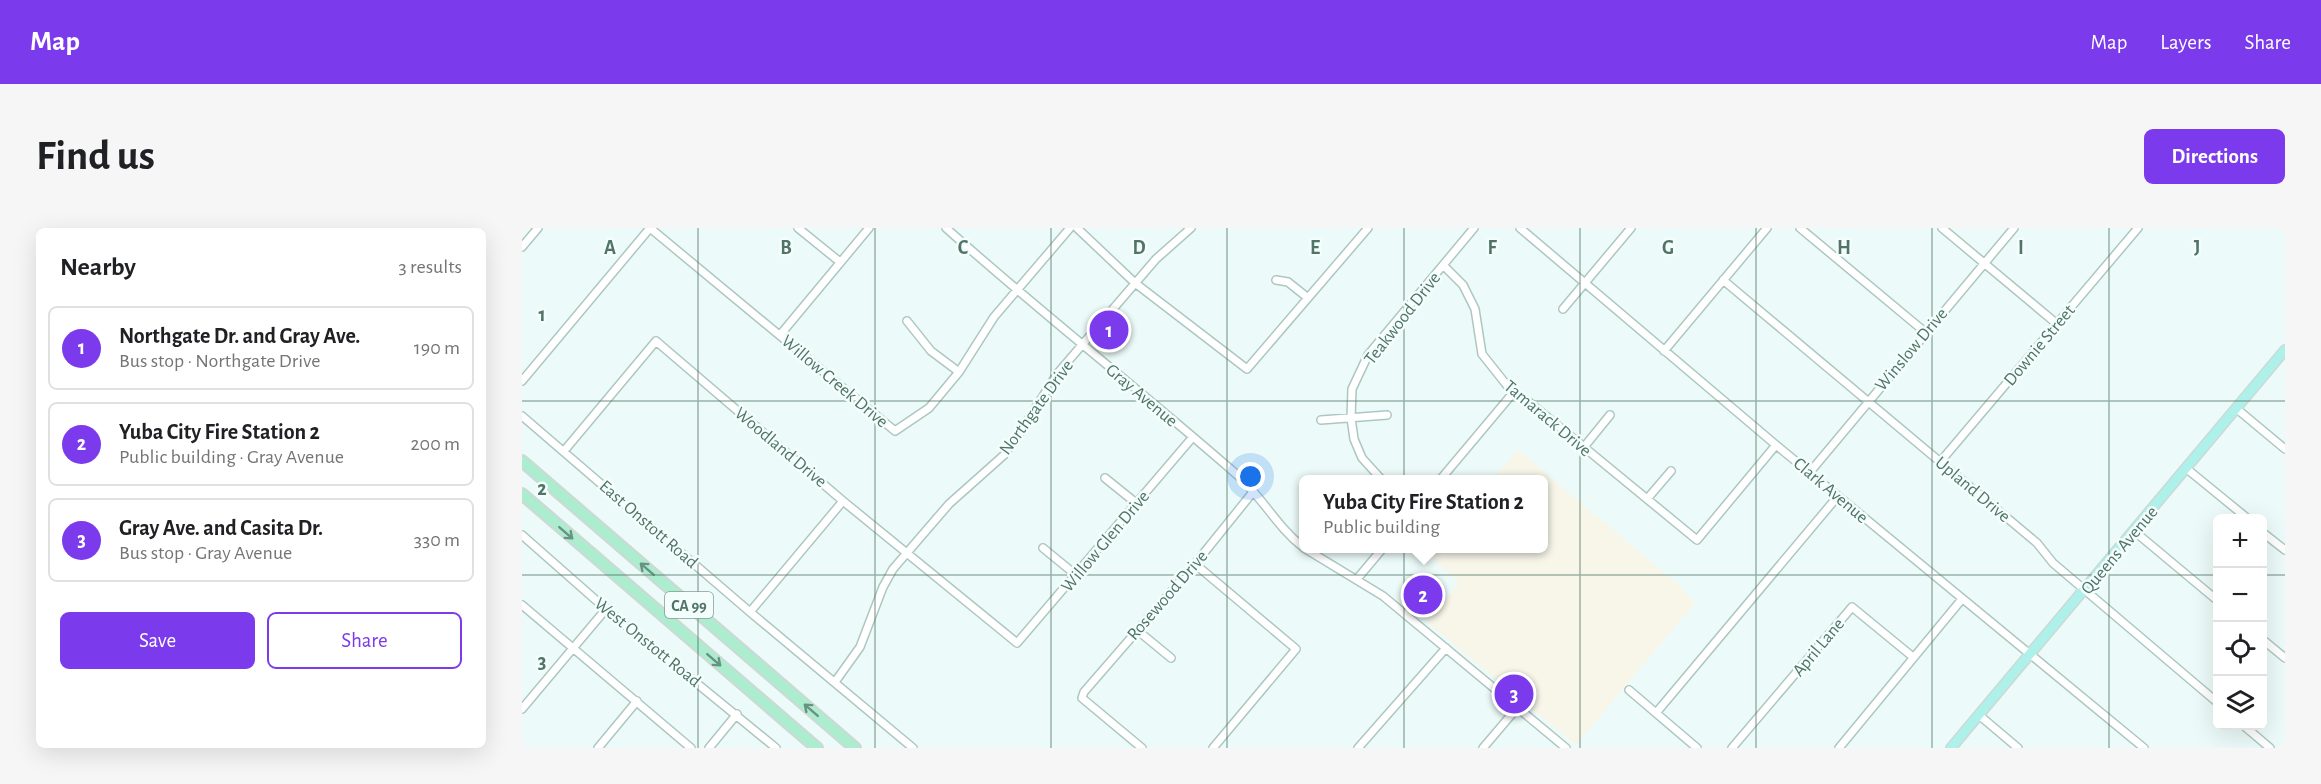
<!DOCTYPE html>
<html lang="en">
<head>
<meta charset="utf-8">
<style>
  body { margin:0; font-family:"Alegreya Sans",sans-serif; background:#f6f6f6; color:#202124 }
  .controls { position:absolute; right:18px; bottom:18px; display:grid; overflow:hidden; border-radius:9px; box-shadow:0 6px 24px #0002 }
  .controls button { width:54px; height:54px; display:grid; place-items:center; padding:0; border:0; border-bottom:2px solid #e0e0e0; background:#fff; color:#202124; font:30px sans-serif }
  .you { position:absolute; left:729px; top:249px; width:21px; height:21px; margin:-15px; border:4px solid #fff; border-radius:50%; background:#1a73e8; box-shadow:0 0 0 9px #1a73e833 }
  .badge { display:grid; place-items:center; width:39px; height:39px; border-radius:50%; background:#7c3aed; color:#fff; font-size:20px; font-weight:700 }
  .pin { position:absolute; translate:-50% -50%; border:3px solid #fff; box-shadow:0 2px 6px #0006 }
  .popup { position:absolute; left:777px; top:247px; width:249px; height:78px; box-sizing:border-box; display:grid; place-content:center; border-radius:9px; background:#fff; filter:drop-shadow(0 2px 4px #0005); font-size:20px; white-space:nowrap; color:#757577 }
  .popup b { font-size:22px; color:#202124 }
  .popup::after { content:''; position:absolute; left:50%; top:100%; margin-left:-12px; border:12px solid transparent; border-top-color:#fff }
  .list { margin:0; padding:0; list-style:none }
  h2 { display:flex; justify-content:space-between; align-items:center; height:78px; margin:0; padding:0 24px; font-size:26px }
  h2 small { font-size:20px; font-weight:400; color:#757577 }
  .list li { display:grid; grid-template-columns:39px 1fr auto; gap:18px; align-items:center; box-sizing:border-box; height:84px; margin:0 12px 12px; padding:0 12px; border:2px solid #e0e0e0; border-radius:9px }
  .list b { display:block; font-size:22px; white-space:nowrap }
  .list p { margin:0; font-size:20px; white-space:nowrap; color:#757577 }
  .list em { font-size:20px; font-style:normal; color:#757577 }
  .actions { display:flex; gap:12px; padding:18px 24px }
  .actions a { flex:1; padding:14px 0; border:2px solid #7c3aed; border-radius:9px; text-align:center; font-size:21px; color:#7c3aed }
  .actions .main { background:#7c3aed; color:#fff }
  .icon { flex:none; width:33px; height:33px; fill:none; stroke:currentColor; stroke-width:2; stroke-linecap:round; stroke-linejoin:round }
  .map { position:relative; flex:none; width:1763px; height:520px; overflow:hidden; border-radius:9px }
  header { display:flex; align-items:center; gap:36px; box-sizing:border-box; height:84px; padding:0 30px; background:#7c3aed; color:#fff }
  header strong { font-size:28px }
  nav { display:flex; gap:33px; margin-inline-start:auto; font-size:21px }
  .intro { display:flex; align-items:center; justify-content:space-between; box-sizing:border-box; height:144px; padding:0 36px }
  h1 { margin:0; font-size:42px }
  .button { padding:15px 27px; border-radius:9px; background:#7c3aed; color:#fff; font-size:21px; font-weight:700 }
  main { display:flex; gap:36px; padding:0 36px }
  aside { flex:1; background:#fff; border-radius:9px; box-shadow:0 6px 24px #0002 }
  .map>svg:first-child { display:block }
</style>
</head>
<body>
<header>
<strong>Map</strong>
<nav><a>Map</a><a>Layers</a><a>Share</a></nav>
</header>
<div class="intro"><h1>Find us</h1><a class="button">Directions</a></div>
<main>
<aside>
<h2>Nearby<small>3 results</small></h2>
<ul class="list">
<li><span class="badge">1</span><div><b>Northgate Dr. and Gray Ave.</b><p>Bus stop · Northgate Drive</p></div><em>190 m</em></li>
<li><span class="badge">2</span><div><b>Yuba City Fire Station 2</b><p>Public building · Gray Avenue</p></div><em>200 m</em></li>
<li><span class="badge">3</span><div><b>Gray Ave. and Casita Dr.</b><p>Bus stop · Gray Avenue</p></div><em>330 m</em></li>
</ul>
<div class="actions"><a class="main">Save</a><a>Share</a></div>
</aside>
<div class="map">
<svg width="1763" height="520" viewBox="0 0 1763 520">
  <rect width="100%" height="100%" fill="#ecfbf9"/>
  <path fill="#f7f6e9" d="M996,222l162,136 15,17 -119,142 -149,-123 32,-40 -30,-26 7,-7 107,-1v-68l-50,-1z"/>
  <g fill="none" stroke-linecap="round" stroke-linejoin="round">
    <g stroke="#adc7c0" stroke-width="10">
      <path id="minor" d="M128,0l245,203 34,-23 30,-36 35,-55 76,-89
        M276,0l42,34
        M424,0c94,84 194,162 289,245 26,22 41,53 68,74
        M555,0l58,55 112,86 121,-141
        M998,0l256,217 368,303
        M1278,0l125,104
        M1420,0l115,96
        M0,19l16,-19
        M921,37l20,20 12,24 7,45 31,39 16,9 168,138 79,-95
        M754,52l12,2 20,16
        M1201,52l314,263 16,20 165,140
        M1041,81l68,-81
        M385,93l24,30 28,21
        M258,107l89,-107
        M1142,123l103,-123
        M0,153l128,-153
        M1715,181l48,40
        M0,188l228,196 163,136
        M799,192l66,-5
        M1062,219l26,-32
        M42,223l92,-110 187,160 174,142 175,-205
        M1418,234l198,-234
        M1665,241l60,49
        M1288,244l204,-244
        M583,250l31,25
        M860,252l-20,-22 -8,-19 -3,-21 1,-29 16,-34 106,-127
        M918,252l73,-87
        M1125,271l24,-28
        M1612,303l84,70
        M1740,304l23,18
        M0,307l84,74 170,139
        M521,320l33,27
        M782,320l79,48 183,152
        M673,336l101,85 -83,99
        M835,351l26,-31
        M0,377l169,143
        M228,384l93,-111
        M615,402l34,28
        M1740,411l23,19
        M313,454l25,-35 23,-60 10,-18 56,-65 55,-49 15,-21 38,-60 99,-115 35,-31
        M1107,462l68,58
        M0,481l84,-100
        M1134,485l182,-217
        M1457,487l39,33
        M1721,497l27,23
        M76,520l39,-47
        M187,520l28,-34
        M620,520l-60,-50 2,-6 111,-128 58,-72
        M836,520l88,-100
        M961,520l34,-40
        M1210,520l120,-141 61,50
        M1317,520l123,-149"/>
    </g>
    <g stroke="#ced8d4" stroke-width="12">
      <path id="major" d="M1429,520l334,-398"/>
    </g>
    <g stroke="#ced8d4" stroke-width="14">
      <path id="highway" d="M0,233l333,287
        M0,266l295,254"/>
    </g>
    <use href="#minor" stroke="#fff" stroke-width="7"/>
    <use href="#major" stroke="#adf1ea" stroke-width="9"/>
    <use href="#highway" stroke="#abedce" stroke-width="10"/>
  </g>
  <defs><path id="oneway-shaft" d="M-6 0H5M1.5-3L5.5 0L1.5 3" fill="none" stroke-width="1.6" stroke-linecap="round" stroke-linejoin="round" transform="scale(1.5)"/></defs>
  <g stroke="#689281">
    <use href="#oneway-shaft" transform="translate(44 305) rotate(41)"/>
    <use href="#oneway-shaft" transform="translate(125 341) rotate(-139)"/>
    <use href="#oneway-shaft" transform="translate(192 432) rotate(41)"/>
    <use href="#oneway-shaft" transform="translate(289 482) rotate(-139)"/>
  </g>
  <path fill="none" stroke="#517467" stroke-width="1.5" stroke-opacity="0.55" d="M176,0v520M353,0v520M529,0v520M705,0v520M882,0v520M1058,0v520M1234,0v520M1410,0v520M1587,0v520M0,173h1763M0,347h1696M1740,347h23"/>
  <g text-anchor="middle" stroke-width="5" stroke-linejoin="round" paint-order="stroke">
    <rect fill="#f3fdfc" stroke="#829d94" stroke-width="1.5" x="143" y="364" width="48" height="26" rx="4.5"/>
    <g font-size="16" font-weight="bold" fill="#517467">
      <text x="167" y="383">CA 99</text>
    </g>
    <g font-size="18" fill="#517467" stroke="#f3fdfc">
      <text transform="translate(880 90) rotate(-52)" y="6">Teakwood Drive</text>
      <text transform="translate(1517 117) rotate(-50)" y="6">Downie Street</text>
      <text transform="translate(1389 121) rotate(-50)" y="6">Winslow Drive</text>
      <text transform="translate(313 153) rotate(40)" y="6">Willow Creek Drive</text>
      <text transform="translate(620 167) rotate(40)" y="6">Gray Avenue</text>
      <text transform="translate(514 179) rotate(-54)" y="6">Northgate Drive</text>
      <text transform="translate(1026 190) rotate(40)" y="6">Tamarack Drive</text>
      <text transform="translate(259 219) rotate(40)" y="6">Woodland Drive</text>
      <text transform="translate(1451 261) rotate(40)" y="6">Upland Drive</text>
      <text transform="translate(1309 262) rotate(40)" y="6">Clark Avenue</text>
      <text transform="translate(127 296) rotate(41)" y="6">East Onstott Road</text>
      <text transform="translate(583 313) rotate(-50)" y="6">Willow Glen Drive</text>
      <text transform="translate(1597 322) rotate(-50)" y="6">Queens Avenue</text>
      <text transform="translate(645 367) rotate(-49)" y="6">Rosewood Drive</text>
      <text transform="translate(126 414) rotate(39)" y="6">West Onstott Road</text>
      <text transform="translate(1296 419) rotate(-50)" y="6">April Lane</text>
    </g>
  </g>
  <g font-size="20" text-anchor="middle" font-weight="bold" fill="#517467" stroke="#f3fdfc" stroke-width="5" stroke-linejoin="round" paint-order="stroke">
    <text x="88" y="26">A</text>
    <text x="264" y="26">B</text>
    <text x="441" y="26">C</text>
    <text x="617" y="26">D</text>
    <text x="793" y="26">E</text>
    <text x="970" y="26">F</text>
    <text x="1146" y="26">G</text>
    <text x="1322" y="26">H</text>
    <text x="1499" y="26">I</text>
    <text x="1675" y="26">J</text>
    <text x="20" y="93">1</text>
    <text x="20" y="267">2</text>
    <text x="20" y="440">3</text>
  </g>
</svg>
<div class="controls">
<button>+</button>
<button>−</button>
<button><svg class="icon" aria-label="locate" viewBox="0 0 24 24"><circle cx="12" cy="12" r="6"/><path d="M12 2v4M12 18v4M2 12h4M18 12h4"/></svg></button>
<button><svg class="icon" aria-label="layers" viewBox="0 0 24 24"><path d="M12 4l9 5-9 5-9-5zM3 14l9 5 9-5"/></svg></button>
</div>
<div class="you"></div>
<div class="pin badge" style="left:587px;top:102px">1</div>
<div class="pin badge" style="left:901px;top:367px">2</div>
<div class="popup"><b>Yuba City Fire Station 2</b>Public building</div>
<div class="pin badge" style="left:992px;top:466px">3</div>
</div>
</main>
</body>
</html>
